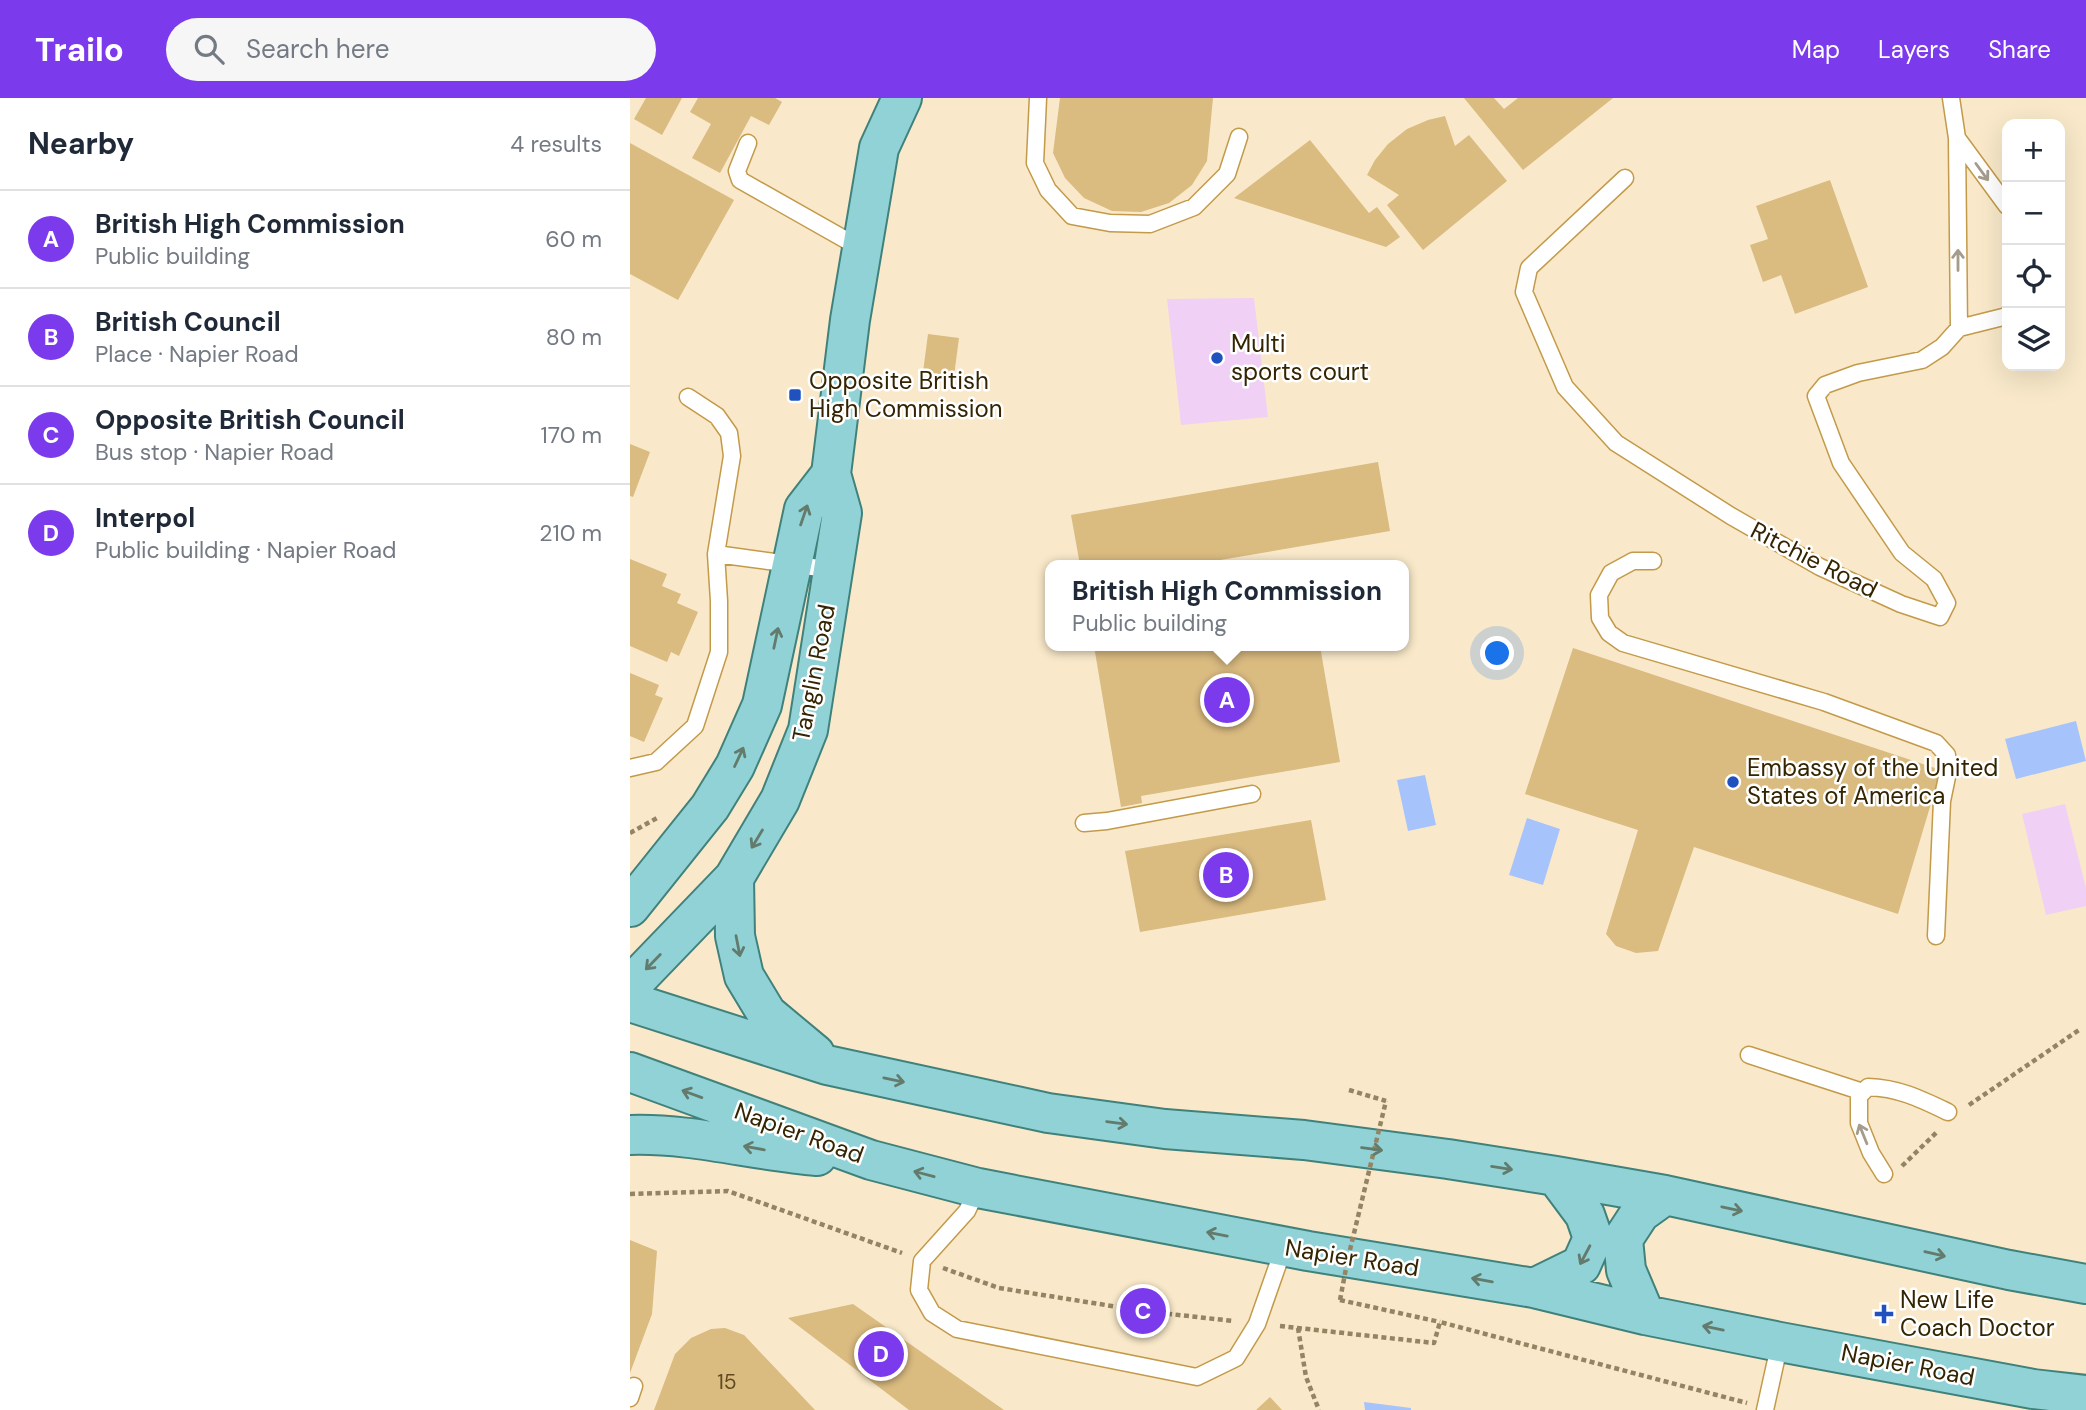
<!DOCTYPE html>
<html lang="en">
<head>
<meta charset="utf-8">
<style>
  body { margin:0; font-family:"DM Sans",sans-serif; background:#f6f6f7; color:#1f2937 }
  .controls { position:absolute; right:21px; top:21px; display:grid; overflow:hidden; border-radius:14px; box-shadow:0 7px 28px #0002 }
  .controls button { width:63px; height:63px; display:grid; place-items:center; padding:0; border:0; border-bottom:2px solid #e0e1e3; background:#fff; color:#1f2937; font:35px sans-serif }
  .you { position:absolute; left:868px; top:556px; width:24px; height:24px; margin:-18px; border:5px solid #fff; border-radius:50%; background:#1a73e8; box-shadow:0 0 0 10px #1a73e833 }
  .badge { display:grid; place-items:center; width:46px; height:46px; border-radius:50%; background:#7c3aed; color:#fff; font-size:23px; font-weight:700 }
  .pin { position:absolute; translate:-50% -50%; border:4px solid #fff; box-shadow:0 2px 7px #0006 }
  .popup { position:absolute; left:415px; top:462px; width:364px; height:91px; box-sizing:border-box; display:grid; place-content:center; border-radius:14px; background:#fff; filter:drop-shadow(0 2px 5px #0005); font-size:23px; white-space:nowrap; color:#747a83 }
  .popup b { font-size:26px; color:#1f2937 }
  .popup::after { content:''; position:absolute; left:50%; top:100%; margin-left:-14px; border:14px solid transparent; border-top-color:#fff }
  .list { margin:0; padding:0; list-style:none }
  h2 { display:flex; justify-content:space-between; align-items:center; height:91px; margin:0; padding:0 28px; font-size:30px }
  h2 small { font-size:23px; font-weight:400; color:#747a83 }
  .list li { display:grid; grid-template-columns:46px 1fr auto; gap:21px; align-items:center; box-sizing:border-box; height:98px; padding:0 28px; border-top:2px solid #e0e1e3 }
  .list b { display:block; font-size:26px; white-space:nowrap }
  .list p { margin:0; font-size:23px; white-space:nowrap; color:#747a83 }
  .list em { font-size:23px; font-style:normal; color:#747a83 }
  .icon { flex:none; width:38px; height:38px; fill:none; stroke:currentColor; stroke-width:2; stroke-linecap:round; stroke-linejoin:round }
  .map { position:relative; flex:none; width:1456px; height:1312px; overflow:hidden }
  header { display:flex; align-items:center; gap:42px; box-sizing:border-box; height:98px; padding:0 35px; background:#7c3aed; color:#fff }
  header strong { font-size:33px }
  nav { display:flex; gap:38px; margin-inline-start:auto; font-size:24px }
  .search { width:490px; height:63px; background:#f6f6f7; display:flex; align-items:center; gap:18px; box-sizing:border-box; padding:0 24px; border-radius:38px; color:#747a83; font-size:26px }
  main { display:flex }
  aside { flex:1; background:#fff }
  .map>svg:first-child { display:block }
</style>
</head>
<body>
<header>
<strong>Trailo</strong>
<div class="search"><svg class="icon" aria-label="search" viewBox="0 0 24 24"><circle cx="10" cy="10" r="6"/><path d="M15 15l6 6"/></svg>Search here</div>
<nav><a>Map</a><a>Layers</a><a>Share</a></nav>
</header>
<main>
<aside>
<h2>Nearby<small>4 results</small></h2>
<ul class="list">
<li><span class="badge">A</span><div><b>British High Commission</b><p>Public building</p></div><em>60 m</em></li>
<li><span class="badge">B</span><div><b>British Council</b><p>Place · Napier Road</p></div><em>80 m</em></li>
<li><span class="badge">C</span><div><b>Opposite British Council</b><p>Bus stop · Napier Road</p></div><em>170 m</em></li>
<li><span class="badge">D</span><div><b>Interpol</b><p>Public building · Napier Road</p></div><em>210 m</em></li>
</ul>
</aside>
<div class="map">
<svg width="1456" height="1312" viewBox="0 0 1456 1312">
  <rect width="100%" height="100%" fill="#f9e9ca"/>
  <path fill="#f1d0f5" d="M624,200l14,119 -87,8 -14,-126z
    M1435,706l21,84v18l-40,9 -24,-101z"/>
  <path fill="#a6c4fb" d="M1446,623l10,40 -70,18 -11,-40z
    M795,677l11,50 -28,6 -11,-51z
    M897,720l33,11 -17,56 -34,-10z
    M734,1304l47,6v2h-46z"/>
  <path fill="#dabb80" d="M16,0h36l-20,37 -28,-16z
    M68,0h77l7,4 -13,23 -18,-9 -31,57 -28,-15 19,-34 -21,-12z
    M430,0h153l-6,63 -15,24 -23,18 -28,9 -29,-1 -28,-13 -19,-20 -12,-25z
    M834,0h30l10,11 14,-11h95l-90,72z
    M815,18l10,30 14,-11 38,46 -84,69 -36,-45 12,-10 -32,-20 8,-15 13,-16 19,-15 21,-9z
    M680,42l59,73 8,-6 23,30 -14,10 -152,-49z
    M0,45l104,57 -56,100 -48,-26z
    M1200,82l38,107 -73,27 -14,-39 -18,7 -13,-37 18,-6 -12,-33z
    M298,236l31,4 -5,38 -31,-4z
    M0,346l20,8 -17,45 -3,-1z
    M748,364l12,69 -199,34h-111l-9,-50z
    M0,461l37,15 -5,12 19,8 -4,9 21,9 -19,44 -8,-4 -4,10 -37,-16z
    M464,548h226l20,116 -199,34 1,7 -21,4z
    M943,550l368,122 -43,144 -204,-67 -36,104 -22,2 -20,-7 -10,-12 32,-104 -113,-36z
    M0,575l29,12 -4,10 8,3 -19,44 -14,-6z
    M681,722l15,80 -186,32 -15,-81z
    M0,1142l27,11 -5,63 -22,59z
    M223,1206l124,87 27,19h-95l-121,-92z
    M95,1230l19,7 71,75h-161l21,-56 16,-16 20,-9z
    M640,1299l12,13h-26z"/>
  <g fill="none" stroke-linecap="round" stroke-linejoin="round">
    <g stroke="#c39a49" stroke-width="19">
      <path id="lane" d="M408,0l-3,65 13,27 24,26 38,7 40,1 44,-17 33,-33 12,-37
        M1321,0l6,40 2,190
        M1327,40l50,68
        M118,45l-11,28 3,9 122,69
        M995,80l-96,90 -5,24 41,95 51,56 115,73 89,51 81,37 39,13 7,-14 -13,-24 -32,-26 -61,-90 -25,-67 9,-11 33,-12 64,-13 20,-13 17,-19
        M1329,230l48,-12
        M86,456l118,16
        M1023,463h-20l-22,12 -12,22 1,23 9,15 14,10 201,59 112,41 11,12 1,17 -6,29 -6,135
        M0,670l26,-6 39,-36 24,-74v-51l-3,-47 16,-98 -3,-23 -12,-17 -29,-19
        M454,725l23,-2 145,-27
        M1119,957l114,37
        M1254,1076l-13,-21 -12,-30v-27l9,-9c31,1 53,12 80,25
        M348,1090l-11,23 -45,50 -3,29 13,23 25,16 240,48 39,-19 21,-34 27,-77
        M0,1300l4,-12
        M1135,1312l15,-68"/>
    </g>
    <g stroke="#40827b" stroke-width="42">
      <path id="primary" d="M104,780l1,58 9,40 23,38 48,40
        M0,809l80,-100 25,-41 27,-61 42,-196 27,-35
        M0,888l104,-108 46,-78 28,-70 34,-217 -11,-39 19,-154 29,-172 23,-50
        M0,904l197,63 221,48 117,16 139,11 144,19 108,17 109,19 344,75 77,14
        M0,974l241,88 107,28 330,63 226,37 111,27 135,27 253,47 53,6
        M0,1037c63,-2 124,16 187,21
        M904,1190l47,-23 12,-27 -8,-23 -29,-39
        M1015,1217l-19,-45 -3,-31 17,-26 25,-18"/>
    </g>
    <path stroke="#948463" stroke-width="4.5" stroke-dasharray="5 3.5" stroke-linecap="butt" d="M0,735l27,-15
      M719,992l37,11
      M1339,1007l110,-75
      M1272,1068l36,-35
      M0,1096l98,-3 174,62
      M313,1170l56,20 144,23 90,10
      M710,1202l100,22
      M650,1228l154,17 6,-21 307,81
      M668,1230l8,49 13,33"/>
    <use href="#lane" stroke="#fff" stroke-width="16"/>
    <use href="#primary" stroke="#91d2d7" stroke-width="38"/>
    <path stroke="#948463" stroke-width="4.5" stroke-dasharray="5 3.5" stroke-linecap="butt" d="M710,1202l8,-42 38,-157"/>
  </g>
  <defs><path id="oneway-shaft" d="M-6 0H5M1.5-3L5.5 0L1.5 3" fill="none" stroke-width="1.6" stroke-linecap="round" stroke-linejoin="round" transform="scale(1.75)"/></defs>
  <g stroke="#a49c8d">
    <use href="#oneway-shaft" transform="translate(1352 74) rotate(54)"/>
    <use href="#oneway-shaft" transform="translate(1328 162) rotate(-90)"/>
    <use href="#oneway-shaft" transform="translate(1233 1036) rotate(-112)"/>
  </g>
  <g stroke="#627b6c">
    <use href="#oneway-shaft" transform="translate(174 417) rotate(-71)"/>
    <use href="#oneway-shaft" transform="translate(146 540) rotate(-78)"/>
    <use href="#oneway-shaft" transform="translate(109 659) rotate(-65)"/>
    <use href="#oneway-shaft" transform="translate(127 741) rotate(121)"/>
    <use href="#oneway-shaft" transform="translate(108 848) rotate(79)"/>
    <use href="#oneway-shaft" transform="translate(23 864) rotate(134)"/>
    <use href="#oneway-shaft" transform="translate(264 982) rotate(12)"/>
    <use href="#oneway-shaft" transform="translate(62 996) rotate(-160)"/>
    <use href="#oneway-shaft" transform="translate(487 1025) rotate(8)"/>
    <use href="#oneway-shaft" transform="translate(124 1050) rotate(-170)"/>
    <use href="#oneway-shaft" transform="translate(742 1051) rotate(7)"/>
    <use href="#oneway-shaft" transform="translate(872 1070) rotate(9)"/>
    <use href="#oneway-shaft" transform="translate(294 1076) rotate(-165)"/>
    <use href="#oneway-shaft" transform="translate(1102 1111) rotate(12)"/>
    <use href="#oneway-shaft" transform="translate(587 1136) rotate(-169)"/>
    <use href="#oneway-shaft" transform="translate(1305 1156) rotate(13)"/>
    <use href="#oneway-shaft" transform="translate(955 1157) rotate(118)"/>
    <use href="#oneway-shaft" transform="translate(852 1182) rotate(-170)"/>
    <use href="#oneway-shaft" transform="translate(1083 1230) rotate(-168)"/>
  </g>
  <g fill="#1f52bf" stroke="#fff" stroke-width="2.5">
    <circle cx="587" cy="260" r="7"/>
    <rect x="158" y="290" width="14" height="14" rx="3.5"/>
    <circle cx="1103" cy="684" r="7"/>
    <path d="M1250.5 1205.5h7v7h7v7h-7v7h-7v-7h-7v-7h7z"/>
  </g>
  <g text-anchor="middle" stroke-width="5" stroke-linejoin="round" paint-order="stroke">
    <g font-size="21" fill="#5e4a21">
      <text x="97" y="1291">15</text>
    </g>
    <g font-size="24" fill="#342401" stroke="#fff" text-anchor="start">
      <text x="601" y="254">Multi<tspan x="601" dy="28">sports court</tspan></text>
      <text x="179" y="291">Opposite British<tspan x="179" dy="28">High Commission</tspan></text>
      <text x="1117" y="678">Embassy of the United<tspan x="1117" dy="28">States of America</tspan></text>
      <text x="1270" y="1210">New Life<tspan x="1270" dy="28">Coach Doctor</tspan></text>
    </g>
    <g font-size="24" fill="#342401" stroke="#fff">
      <text transform="translate(1184 462) rotate(27)" y="8">Ritchie Road</text>
      <text transform="translate(184 575) rotate(-79)" y="8">Tanglin Road</text>
      <text transform="translate(169 1035) rotate(20)" y="8">Napier Road</text>
      <text transform="translate(722 1160) rotate(9)" y="8">Napier Road</text>
      <text transform="translate(1278 1267) rotate(11)" y="8">Napier Road</text>
    </g>
  </g>
</svg>
<div class="controls">
<button>+</button>
<button>−</button>
<button><svg class="icon" aria-label="locate" viewBox="0 0 24 24"><circle cx="12" cy="12" r="6"/><path d="M12 2v4M12 18v4M2 12h4M18 12h4"/></svg></button>
<button><svg class="icon" aria-label="layers" viewBox="0 0 24 24"><path d="M12 4l9 5-9 5-9-5zM3 14l9 5 9-5"/></svg></button>
</div>
<div class="you"></div>
<div class="pin badge" style="left:597px;top:602px">A</div>
<div class="popup"><b>British High Commission</b>Public building</div>
<div class="pin badge" style="left:596px;top:777px">B</div>
<div class="pin badge" style="left:513px;top:1213px">C</div>
<div class="pin badge" style="left:251px;top:1256px">D</div>
</div>
</main>
</body>
</html>
